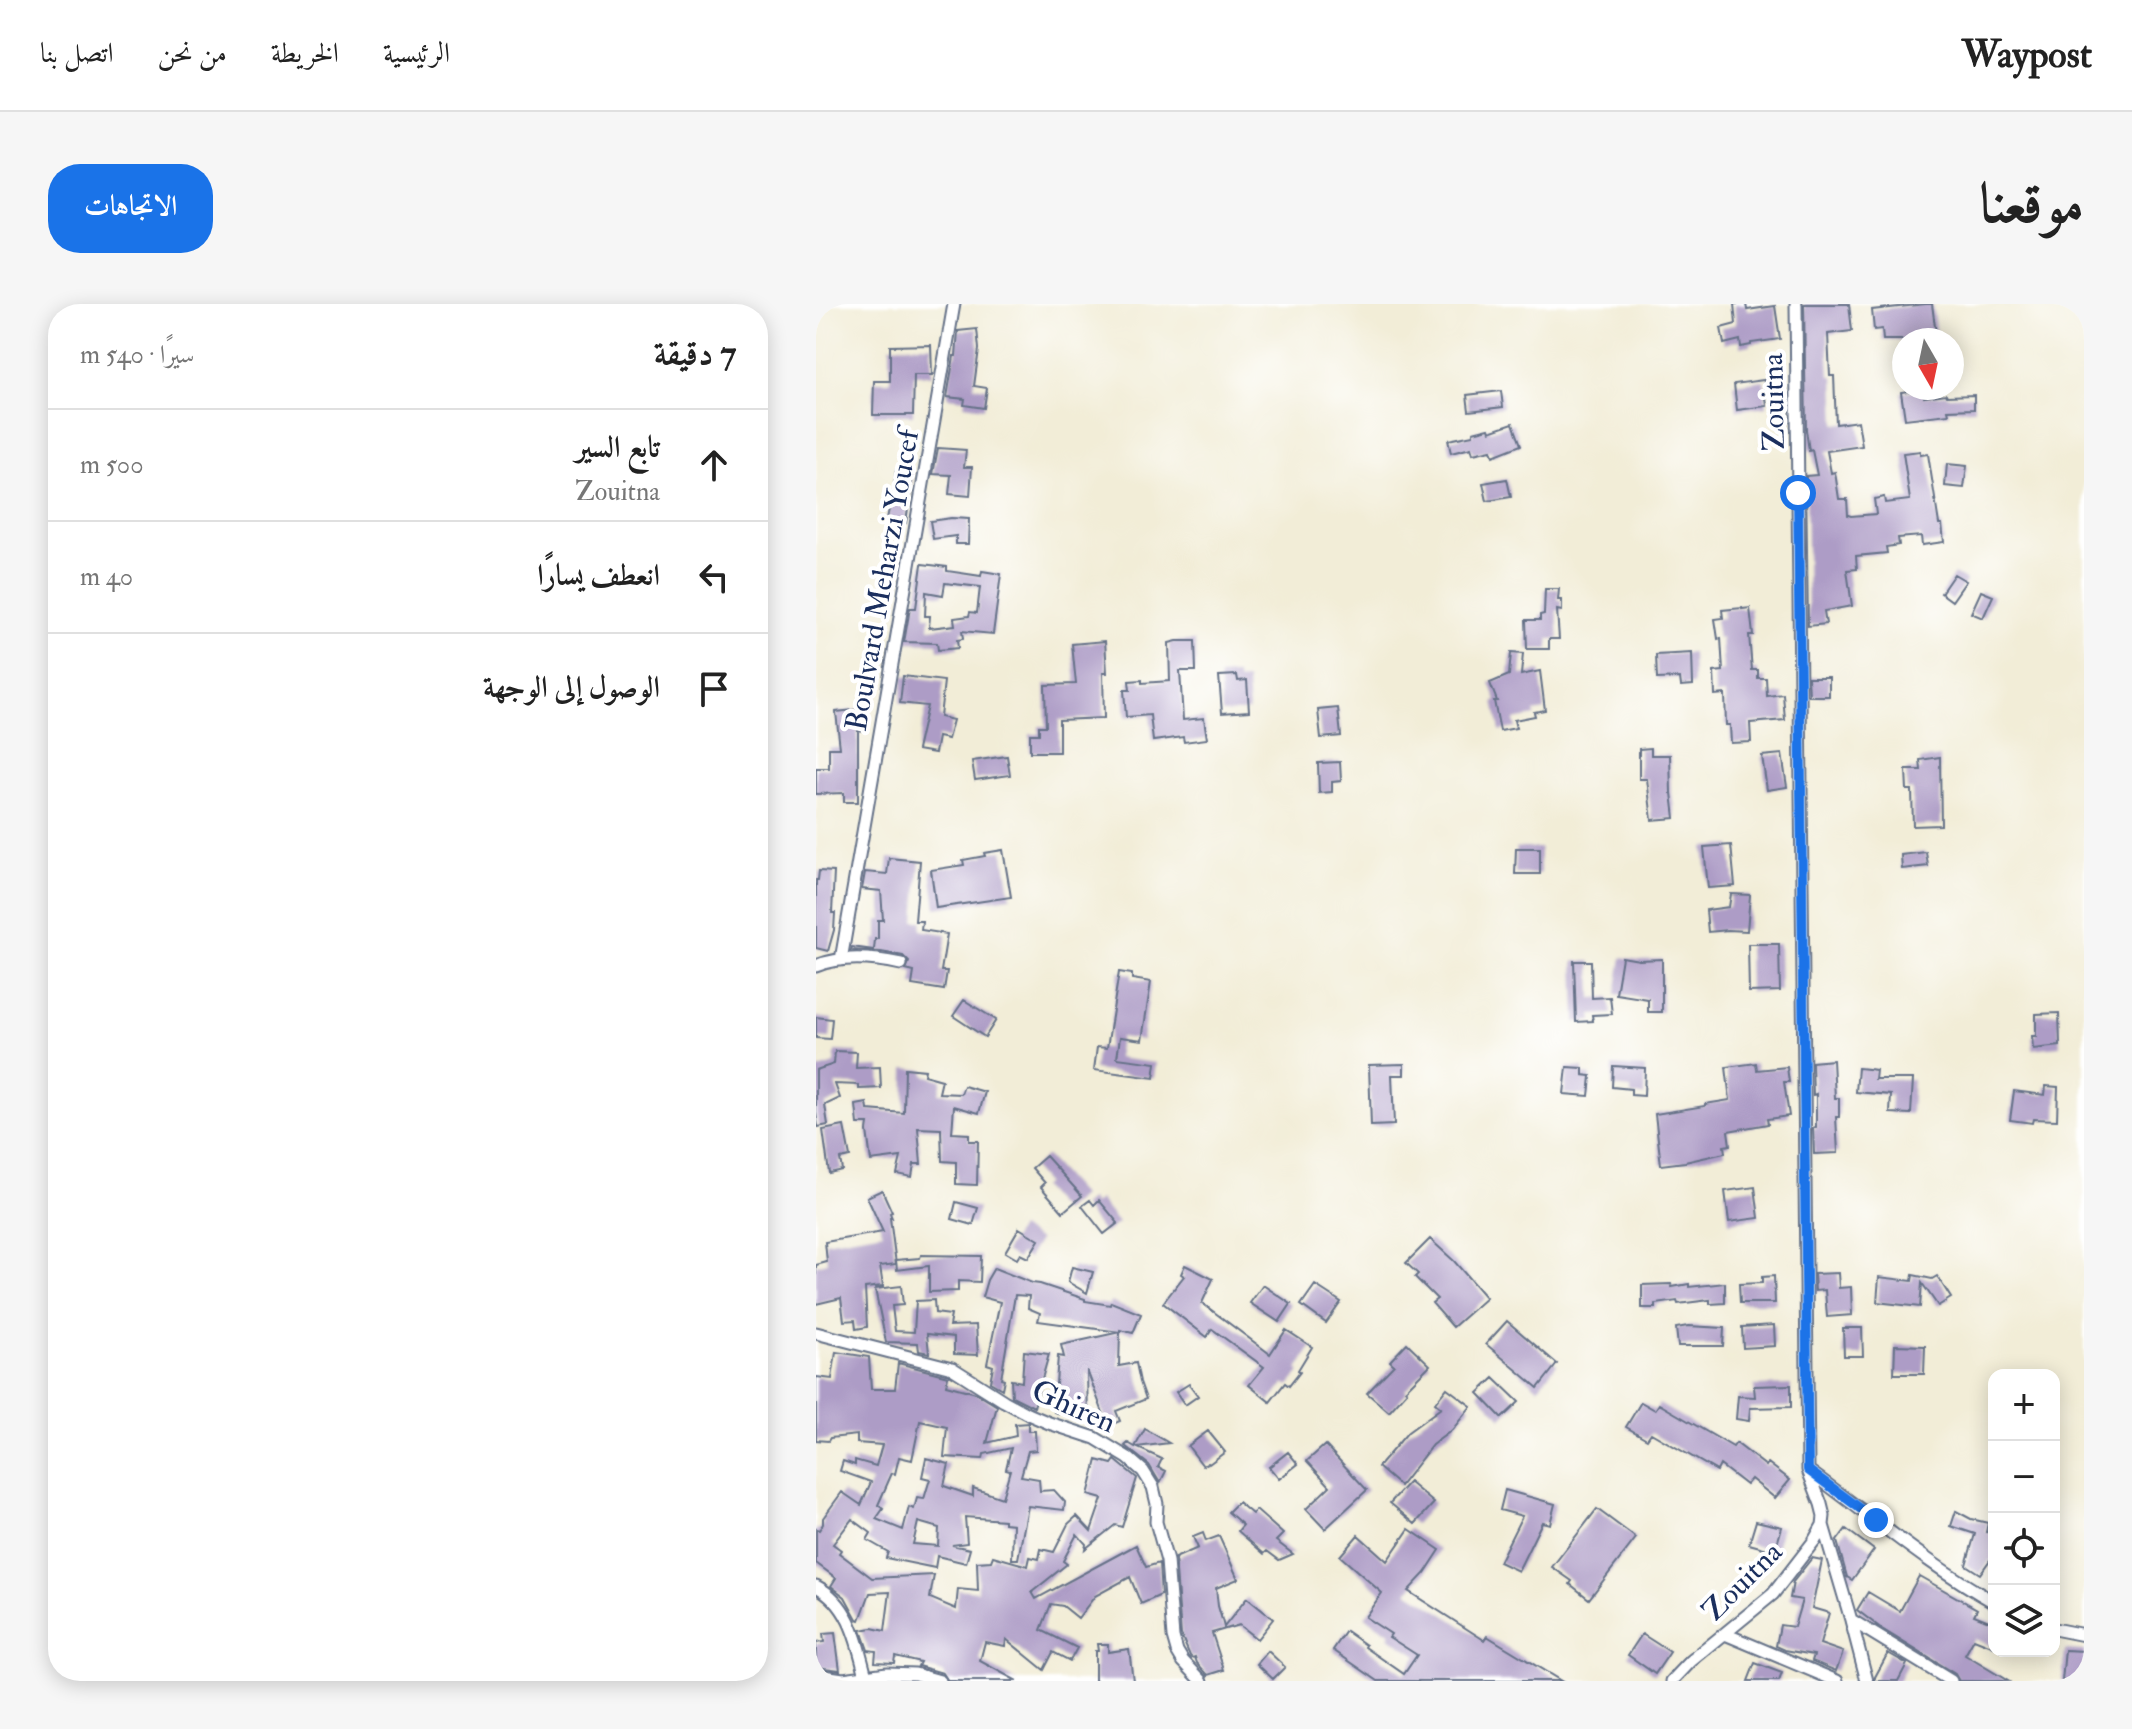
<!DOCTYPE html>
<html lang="ar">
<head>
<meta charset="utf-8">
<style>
  body { margin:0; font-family:"IM FELL Double Pica",Amiri,serif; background:#f6f6f6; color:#222; direction:rtl }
  .controls { position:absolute; right:24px; bottom:24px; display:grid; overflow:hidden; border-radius:16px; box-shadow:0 4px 20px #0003 }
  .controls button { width:72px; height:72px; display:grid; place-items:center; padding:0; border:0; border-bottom:2px solid #e0e0e0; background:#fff; color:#222; font:40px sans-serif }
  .compass { position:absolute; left:1076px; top:24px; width:72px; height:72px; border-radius:50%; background:#fff; box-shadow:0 4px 20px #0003; rotate:171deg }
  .stop { position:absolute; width:24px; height:24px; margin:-18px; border:6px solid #1a73e8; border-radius:50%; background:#fff }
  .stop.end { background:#1a73e8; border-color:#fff; box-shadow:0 2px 8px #0008 }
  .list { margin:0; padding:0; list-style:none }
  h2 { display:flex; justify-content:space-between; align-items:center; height:104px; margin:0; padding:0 32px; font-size:34px }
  h2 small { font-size:26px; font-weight:400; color:#767676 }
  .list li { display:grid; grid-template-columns:52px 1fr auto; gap:24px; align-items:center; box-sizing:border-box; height:112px; padding:0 32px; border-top:2px solid #e0e0e0 }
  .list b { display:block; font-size:30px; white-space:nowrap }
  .list p { margin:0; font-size:26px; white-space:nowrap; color:#767676 }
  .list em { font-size:26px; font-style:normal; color:#767676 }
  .icon { flex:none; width:44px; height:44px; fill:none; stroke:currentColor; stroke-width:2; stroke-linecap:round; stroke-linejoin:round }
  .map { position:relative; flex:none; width:1268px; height:1377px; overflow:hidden; direction:ltr; border-radius:32px }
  header { display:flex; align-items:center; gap:48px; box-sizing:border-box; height:112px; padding:0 40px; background:#fff; border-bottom:2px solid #e0e0e0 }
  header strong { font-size:38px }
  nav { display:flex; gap:44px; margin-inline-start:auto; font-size:28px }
  .intro { display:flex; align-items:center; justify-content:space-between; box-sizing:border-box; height:192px; padding:0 48px }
  h1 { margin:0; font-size:56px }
  .button { padding:20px 36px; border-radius:32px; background:#1a73e8; color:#fff; font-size:28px; font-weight:700 }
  main { display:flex; gap:48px; padding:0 48px }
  aside { flex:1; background:#fff; border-radius:32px; box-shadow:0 4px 20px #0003 }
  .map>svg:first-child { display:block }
</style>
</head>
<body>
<header>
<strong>Waypost</strong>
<nav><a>الرئيسية</a><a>الخريطة</a><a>من نحن</a><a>اتصل بنا</a></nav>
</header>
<div class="intro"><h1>موقعنا</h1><a class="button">الاتجاهات</a></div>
<main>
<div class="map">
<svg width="1268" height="1377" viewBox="0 0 1268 1377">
  <rect width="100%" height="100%" fill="#fff"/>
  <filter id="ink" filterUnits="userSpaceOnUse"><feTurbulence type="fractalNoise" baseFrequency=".0125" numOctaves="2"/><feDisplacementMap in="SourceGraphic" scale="16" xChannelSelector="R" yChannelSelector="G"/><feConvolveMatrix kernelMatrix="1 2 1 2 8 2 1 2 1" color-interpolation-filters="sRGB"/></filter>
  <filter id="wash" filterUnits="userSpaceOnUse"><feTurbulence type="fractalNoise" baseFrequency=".006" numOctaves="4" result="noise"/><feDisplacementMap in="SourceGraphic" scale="32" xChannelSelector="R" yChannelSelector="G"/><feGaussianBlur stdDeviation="1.8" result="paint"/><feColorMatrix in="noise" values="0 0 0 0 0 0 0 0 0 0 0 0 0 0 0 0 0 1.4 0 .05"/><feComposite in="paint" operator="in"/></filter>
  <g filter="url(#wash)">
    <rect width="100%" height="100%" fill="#f2edd7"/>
    <g id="blocks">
      <path fill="#ad9cc6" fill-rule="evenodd" d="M918,0h12l1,6 28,-4 5,33 -29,4v2l-10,2 -1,-7 -16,4 -3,-16 15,-4z
        M988,0h45l3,27 -24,3 2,42h4l2,48 22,-3 4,25 -35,5 4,22 4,-1 4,27h8l1,16 3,1 25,-2 -2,-15 10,-2 1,6 25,-3 -7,-47 17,-2v4l8,-1 11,70h3l2,18 -22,3 -1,-9 -23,2 1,7 -13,2 1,6 -31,3 1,13 -10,1 5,36 -28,5 2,13 -18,2 -2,-150 11,-1 -5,-25 -3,1 -3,-21z
        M1110,0h6l4,30h-8v6h-45l-1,-11 -8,1 -2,-20z
        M161,25l2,20 -5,37 13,2 -3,20 -20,-3 1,-6 -18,-2 7,-41h2l2,-25z
        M115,41l1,30h-18l-1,40h-40l1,-34h16v-35z
        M948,76l3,26 -30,4 -3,-26z
        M1107,85l1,8 22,-3 1,2 27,-1v14l-26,1 1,4 -44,5 -4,-27z
        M685,87l2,16 -34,4 -2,-16z
        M697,119l8,22 -28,11 -2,-6 -18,4 -2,-6 -20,5 -3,-13 25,-5v-3l16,-4 1,3z
        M122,144l28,2 -2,17h8l-2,29 -21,-2 2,-19 -18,-1z
        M1131,160l20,2 -3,22 -19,-2z
        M80,166l17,2 -7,51 -19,-4 3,-15 2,1z
        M691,175l4,18 -24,4 -4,-18z
        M135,214l18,1 -1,25h-12v-8l-23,3 -3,-18z
        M106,260l25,3v4l34,5 1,-5 19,3 -8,60 -31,-3 1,8 -6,1 1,8 -20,2 -1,-7 -33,-1 6,-34h6zM129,279l35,4 -3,26 -7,-1 -1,4 -15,2 1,7 -26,3 1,-12h-5l1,-24 17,3z
        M1138,270l12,7 -14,20 -11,-8z
        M729,285h14l-1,11h4v11l-5,-1 2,29h-10v10h-22l-1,-29h14v-5l4,-1z
        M1165,287l12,5 -10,22 -12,-5z
        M926,304v1l8,-1 3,27h-4l3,35h6v8h8l1,18 16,-2 2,26 -35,3 1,19 -20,1 -1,-18h-4l-1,-31 -10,1 -1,-23 9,-1 -2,-33 -3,1 -3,-20 8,-1 -1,-8z
        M289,337l2,32h-4l1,45 -45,2v32h-29v-18h9v-8h7l-1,-41 31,-1 -4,-40z
        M361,337h18l1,30h-16l3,49 21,-2 3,21 -23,3 -1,-5 -30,4 -3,-26 -24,2 -2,-27h6l-1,-9 13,-1v3l28,-2 -1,-38z
        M695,349l12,1 -2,21 19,-4 5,39 -11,2 1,4 -21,4 2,8 -16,3 -6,-30h3l-7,-18 19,-8z
        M876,349l1,32 -12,1 -1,-8 -23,1 -1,-24z
        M421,371l1,6 9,-1 2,31 -27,2 -3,-37z
        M87,372l41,5 -4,36 13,3 -5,19 -10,-2 -3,16 -18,-3 10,-44 -27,-3z
        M992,373h21v19h-20z
        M522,404l3,28 -20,2 -3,-28z
        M48,405l2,21 -8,1v71h-14v-9l-28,1v-26h13v-20h11l-4,-36z
        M835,444v7h19l1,38h1l3,25 -23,2 -5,-41h-8v-30z
        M966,450l5,33 -20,3 -5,-34z
        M191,452l3,19 -35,5 -3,-19z
        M1124,453l1,68 -28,1 -1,-36h-5l-1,-20h15l-1,-10z
        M524,458l1,19 -9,1v10l-13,1 -1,-30z
        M915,541l4,41 -27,2 -4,-41z
        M700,544h24v26h-25z
        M187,546l8,47 -75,11 -5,-38 33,-5 -1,-5 22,-4 -1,-3z
        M1110,548l2,14 -26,3 -1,-14z
        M73,554l31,3 -5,60h7l-1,9 26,4 -6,37h6l-3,19 -32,-5 2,-13 -8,-2 3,-8 -6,-6 -22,-4 -30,-2 1,-3 22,3 1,-11h3v-19h5l-2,-29 -19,-2 3,-17 22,2z
        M3,567l15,1 -2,41h3l-1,17 -6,21 -12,-3v-68h2z
        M915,590l19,1 -3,36 -19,-1 -20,2 -2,-22 23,-3z
        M932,640h31l1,47 -31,1z
        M806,653l17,3 23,-1v53h-14v-13l-32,-5z
        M758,657h17l1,37 18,-1 2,17 -20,1 1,6 -17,1z
        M303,668l13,2v5l19,3 -9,58 -22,-3 -3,21 39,5 -2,15 -60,-8 3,-23 10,1z
        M148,696l32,20 -11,17 -32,-21z
        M1243,709l1,33 -27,3 -1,-13h4v-22z
        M0,713l16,2 -2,20 -14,-1z
        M19,747l22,1 -1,16 24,-1 1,21 -22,1v-4l-24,-1 5,14 -15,7 3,20 -10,2 -2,-14v-43l18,-6z
        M1017,756l2,38h4v19h-3l2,36 -24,1 -1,-26 3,-1v-33l-3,1 -1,-33z
        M940,759l1,7 30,-3 2,15h-5l5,34 -22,3 1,5 -40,7 2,14 -6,1 1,7 -40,9 -24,3 -6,-51 50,-8v-2l25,-4 -4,-33z
        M588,760v11h-12l2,50 -23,1 -2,-61z
        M797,762l32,2 -1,28 -13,-1v-6l-19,-2z
        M751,763l16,1v7l8,1 -2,20 -25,-2z
        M89,764l20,2 -1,5 18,5 -3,13 22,1 3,-8 21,6 -6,21 -25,-7 -2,27 17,1v7h9l-1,44 -21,-1v-22l-14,-1 -1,-32 -23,-1 3,36h-7l-2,13 -15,-3 4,-17 -30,4 -4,-30 1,-7h-10l-2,-19 11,-2 1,7 36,3z
        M1042,764l18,2 -1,9h38l-2,35 -21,-1 1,-18 -35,-3z
        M1230,782l12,1 -1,33 -24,-1 -1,4 -22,-3 4,-29 31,4z
        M28,822l6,31 -10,2 2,11 -13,3 -6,-43z
        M230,852l36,40 -19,16 -22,-25 4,-4 -13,-15z
        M939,883l4,31 -30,4 -4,-31z
        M66,886l10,22 -2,1 2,5h-2l6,46 -16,2 3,20 -18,2 2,39 -11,2 -1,-9 -11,1 -3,-23 -25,6v-39l11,-3 -2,-20 58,-10 -16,-35z
        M274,896l4,5 5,-5 19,23 -14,11 -22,-28z
        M140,898l22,6 -5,17 -21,-6z
        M203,924l20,12 -11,18 -8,-4 -3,5 -12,-7z
        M614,935l24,22 32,37 -33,29 -21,-24 5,-4 -22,-22 3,-3 -12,-11z
        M105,951l60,1 -1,26 -22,-1v10l-29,1v-26l-32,4 -1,-10 24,-2z
        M369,961l28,14 -11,24 68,51 16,-24 26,17 -14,23 2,2 -11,14 -4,-3 -15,19 -21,-17 15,-18 -52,-38 -5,8 -44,-34 21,-27 -3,-2z
        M256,963l21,5 -6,21 -19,-11z
        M178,964l38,15 8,1 45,15v2l25,4 1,-3 30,12 -8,19 -13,-3v2l-82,-11 2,-8 -12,-5 1,-12 -14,-1 -14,83 3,1 -2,10 -12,-7 3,-16 -6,-2 13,-62 -18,-5 5,-17z
        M1022,969l1,15 12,-1 1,28 -25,2 -2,-27 -10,1 -1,-17z
        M1097,971l19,4 5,-3 14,22 -13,8 -16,-23 -2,24 -43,-5 2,-25 33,4z
        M958,972l1,27h-35l-1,-19 23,-1v-6z
        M909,979v20l-15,1v-4l-32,4 -1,-3 -21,3v4h-14v-23l29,-1 1,3 17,-3v3z
        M447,981l28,19 -12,18 -29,-19z
        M499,981l26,17 -15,21 -25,-18z
        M85,982l2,19 -11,1 3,25 19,1 2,-31 18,-1 1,13 16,2 -2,11 27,-1 2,30 -24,-1v-17l-27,-3 2,19 -10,-2 -1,-8 -32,-1 -11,-53z
        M691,1017l50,43 -19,24 -52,-44z
        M958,1021l1,21 -32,2 -1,-21z
        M872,1022l36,2 -1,18h-45l-2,-18z
        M1027,1024h19l1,28h-19z
        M304,1028l-1,34 17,-3 4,19 6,17 -30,12 4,10 -12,5 -21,-56 1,51 -34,-9 4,-56 6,1 -3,-12z
        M591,1039l23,22 -25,25 2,2 -18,20 -22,-19 27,-28 -4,-4z
        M1079,1041l30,1 -1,28h-30z
        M208,1047l25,3 -15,53 -22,-11 -1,-16 11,2z
        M20,1048l33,5 2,32h24l3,-26 50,13 -2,9 30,8 21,13 -10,37 29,-7 -1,-12 13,-1v8h7l1,19 -8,1 -7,25 18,3 1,12 14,-1 11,12 -1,8 -36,-4 -10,53h-6l1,-35 -9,-1v-3l-39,-3 2,26 -15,2 18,4 -4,14 -29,-7 -2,12 -49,-10 2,-6 -21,-12 4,-7 -19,-14 -19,25 8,6 -2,3 33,25 62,-3 -4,23 26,11 2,-20 20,2 -1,-29 14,-1 2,-5 35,10 2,-9 9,2 2,-10 13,3 14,-28 9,-8 14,15 11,-32 -14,-4 9,-35 15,4 3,-4 22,18 -15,49 -7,-2 -30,24 1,-5 -9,-10 -14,27 4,3 -35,28 4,7 100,-54 10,22 13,-4 2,32 -20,9 -11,-27 -35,19 -17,22 -15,-12 -12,-2 -10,26 36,18 -7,13 -17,-9 -9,18 -38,-31 -1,7 -20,-4 -5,19 37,20h-69l-5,-8 -25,-7 2,-4 -25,-6 -1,7 -19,-1 1,-11 -8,-1 -7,-20 11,-2 13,3 5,-39 -20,1 -10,27 -3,-1 -12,-22 -14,-11 5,-8 -20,-15v-34l3,1 4,-6v-6l19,-26 19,13 10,-23 -31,-11 3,-10 12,4v-5l21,6 6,-21 -25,-2v-8l-27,3 -2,3 -12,-1v-63l16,2zM104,1117l27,6 -3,30 39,2 1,-5 27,-6 -5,21 4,1 -8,28 -29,-10v8l-29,-10 5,-22 -23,-6 -4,19 8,2 -6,20 -7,-1 -3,11 -5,-2 -6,23 -27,-11 7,-10 -5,-4 14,-32 3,1 4,-17 13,3zM102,1218l21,6 -1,18 -25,-2z
        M678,1074l25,24 -17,16 -24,-25z
        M373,1080l9,12 -13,9 -9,-13z
        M975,1081v22l-41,1 -1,13 -13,-2 2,-23 17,1 -1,-11z
        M631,1084l24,18 -19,24 -20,15 -32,41 -22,-19 30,-35 33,-24 -6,-5z
        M825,1098l14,8 4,-6 74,43 3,-4 30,23 2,-3 22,17 -15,18 -24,-19 -5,6 -26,-20 -3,6 -66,-38 -4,6 -21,-12z
        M329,1125l24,14 -33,4 26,12 -4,8 8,4 -6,12 -11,-18 -24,-19 3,-3 7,4z
        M392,1127l17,21 -16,12 -1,-1 -5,3 -15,-20z
        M509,1141l42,45 -42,39 -19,-20 24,-23 -23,-25z
        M472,1148l10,12 -19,15 -10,-12z
        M593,1178l25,21 -19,21 -25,-21z
        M689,1186l50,14 -5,20 -8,-2 -24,49 -19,-9 23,-46 -22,-6z
        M422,1198l14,12 4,-4 27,24 -7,7 17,13 -14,6 -12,-9 -3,3 -26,-23 5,-6 -15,-13z
        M781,1205l39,29 -47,61 -19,-15 2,-3 -20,-14z
        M1140,1207l15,8 17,4 -2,9 8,2v27l-4,-1 -10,14 -14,-9 9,-31 -24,-8z
        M940,1217l26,6 -7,24 -26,-7z
        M593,1225l31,21 -15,23 -17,18 76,49 3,-4 74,45h-183l-45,-31 13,-19 20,14 -1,2 39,27 13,-19 -28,-18 2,-3 -26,-17 17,-24 -42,-37 18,-21 29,26z
        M1030,1225l28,21 -22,30 -5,-3 -10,-36z
        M387,1229l3,8 13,-5 19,43 -22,9 2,18 6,21 23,-29 26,21 -16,20 -18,-14 -27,8 12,37 -16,5 -11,-12 -2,-6 -3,1 -2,-2 -9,-21 -6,-77 23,-10 -5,-11z
        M996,1254l10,2 -10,48 17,5 -9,31 23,8 -7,19 -24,-10 2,-6 -29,-5 -9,-4 4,-21 14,2 8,-27 -12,-2 3,-16z
        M1103,1272l58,33 -3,6 20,8v24l-20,-8 -9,16 43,26h-49l-4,-7 -78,-48h1l-21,-16 11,-18 32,19z
        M19,1329l5,37 -24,-3v-24l8,-1 -1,-8z
        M826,1330l28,18 -15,22 -27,-19z
        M281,1340h11v8l21,-3 4,32h-38v-30h3z
        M1249,1346l19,1v30h-22z
        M452,1347l17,16 -12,12 -16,-15z
        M1072,1349l19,11 -9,17h-23v-4z
        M939,1359l27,10 -3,8h-31z"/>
    </g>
  </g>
  <g filter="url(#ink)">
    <use href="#blocks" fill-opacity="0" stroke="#667288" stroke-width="2"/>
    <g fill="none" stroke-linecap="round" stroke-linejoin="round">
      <g stroke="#667288" stroke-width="15">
        <path id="street" d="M25,656l113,-656
          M0,662c27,-11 57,-8 85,-2
          M0,1029l136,35 52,33 24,13 21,9 46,15 33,20 15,13 10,16 4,17 -1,18 11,39 6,76 4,14 6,10 19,20
          M993,1167c61,44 119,94 185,131
          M1007,1221l28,95 16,61
          M0,1282c34,18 41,55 50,90
          M1035,1316l100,61
          M1238,1325l30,6
          M909,1330l112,47
          M0,1371l27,4 44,-6 28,1 25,7
          M856,1377l19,-20 82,-67 41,-53 9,-16 1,-9 -3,-12 -13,-34 -12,-1166"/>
      </g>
      <use href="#street" stroke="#fff" stroke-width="11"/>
    </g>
  </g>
  <g fill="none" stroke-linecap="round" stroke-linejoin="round" filter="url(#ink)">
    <path stroke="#1a73e8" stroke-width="10" d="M982,189l10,977 68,50"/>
  </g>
  <g text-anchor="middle" stroke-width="8" stroke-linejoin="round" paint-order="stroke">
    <g font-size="30" fill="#1b2f5e" stroke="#fff">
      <text transform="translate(957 98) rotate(-91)" y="10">Zouitna</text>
      <text transform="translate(66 276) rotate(-80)" y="10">Boulvard Meharzi Youcef</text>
      <text transform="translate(258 1102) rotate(24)" y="10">Ghiren</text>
      <text transform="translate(926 1277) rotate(-45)" y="10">Zouitna</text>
    </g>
  </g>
</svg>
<div class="controls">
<button>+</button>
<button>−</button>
<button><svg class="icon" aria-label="locate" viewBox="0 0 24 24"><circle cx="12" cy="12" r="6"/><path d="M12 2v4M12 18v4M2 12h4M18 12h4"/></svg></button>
<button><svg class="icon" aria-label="layers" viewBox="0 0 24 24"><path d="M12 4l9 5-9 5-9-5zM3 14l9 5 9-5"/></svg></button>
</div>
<svg class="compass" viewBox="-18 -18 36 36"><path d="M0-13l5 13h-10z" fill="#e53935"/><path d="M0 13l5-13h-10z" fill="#767676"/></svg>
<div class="stop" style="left:982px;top:189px"></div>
<div class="stop end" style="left:1060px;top:1216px"></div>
</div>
<aside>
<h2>7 دقيقة<small>سيرًا · 540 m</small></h2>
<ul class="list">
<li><svg class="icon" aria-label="ahead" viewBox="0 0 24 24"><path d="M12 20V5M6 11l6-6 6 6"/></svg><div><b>تابع السير</b><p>Zouitna</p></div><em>500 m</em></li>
<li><svg class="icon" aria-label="left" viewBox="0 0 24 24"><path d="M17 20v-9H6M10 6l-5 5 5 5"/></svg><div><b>انعطف يسارًا</b></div><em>40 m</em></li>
<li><svg class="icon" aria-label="arrive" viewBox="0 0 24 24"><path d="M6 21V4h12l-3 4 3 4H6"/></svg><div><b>الوصول إلى الوجهة</b></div></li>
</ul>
</aside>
</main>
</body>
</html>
